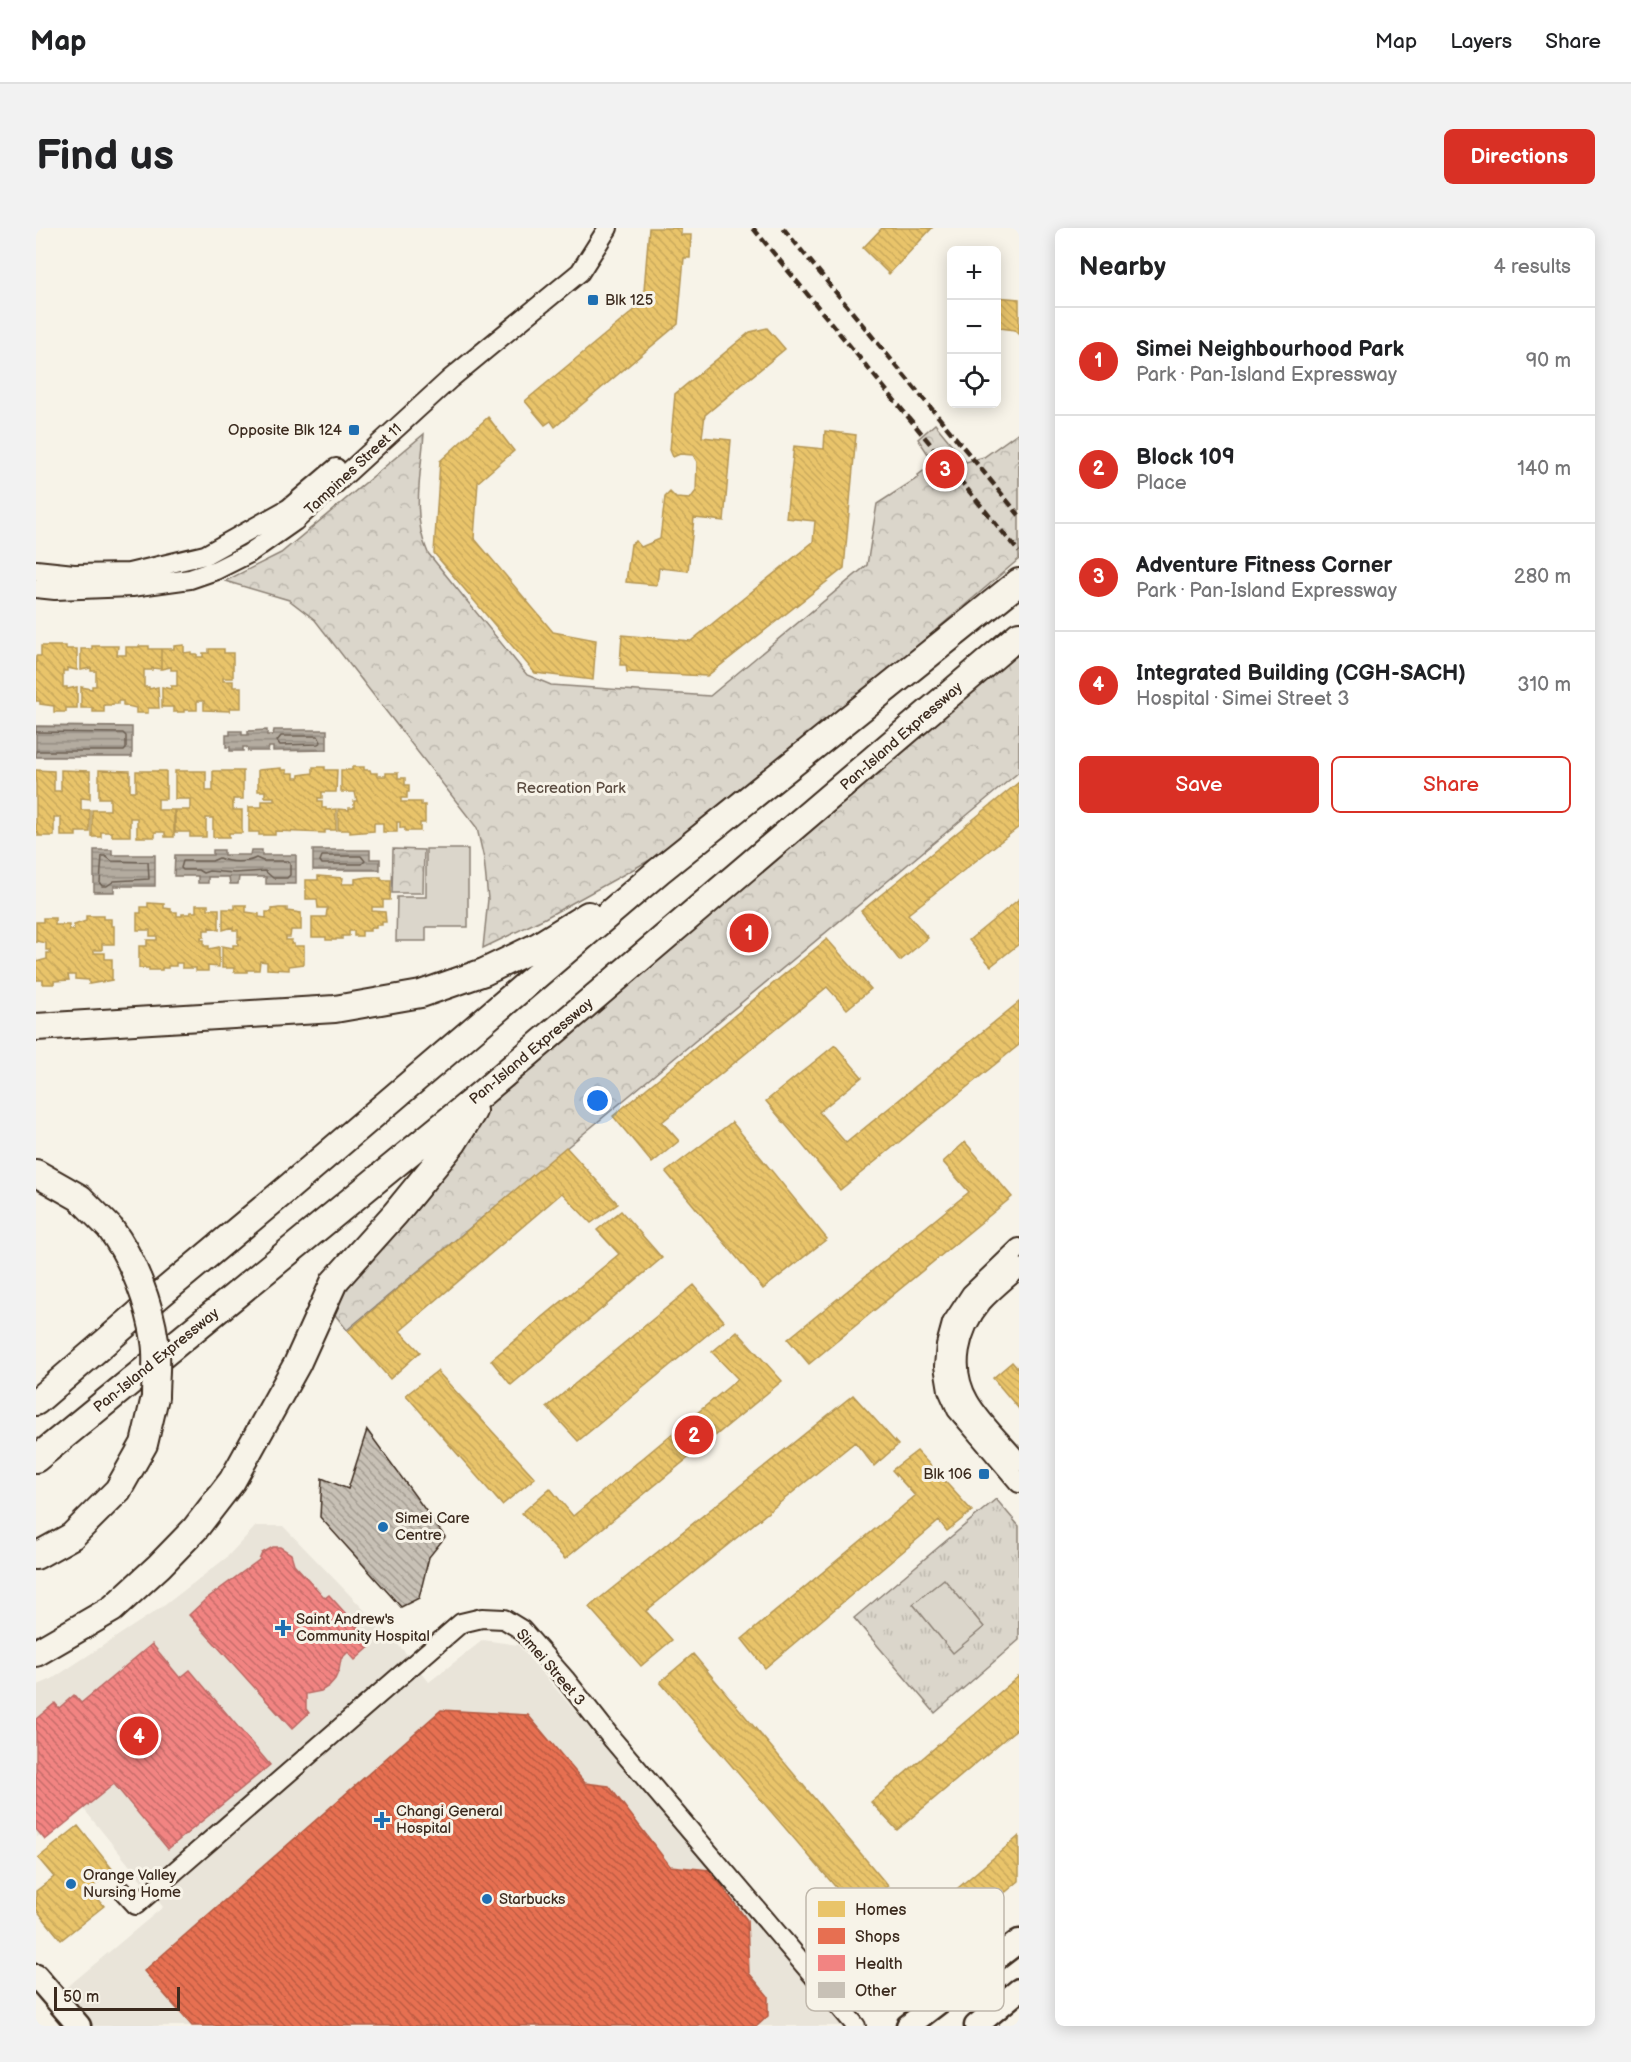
<!DOCTYPE html>
<html lang="en">
<head>
<meta charset="utf-8">
<style>
  body { margin:0; font-family:"Balsamiq Sans",sans-serif; background:#f2f2f2; color:#202124 }
  .controls { position:absolute; right:18px; top:18px; display:grid; overflow:hidden; border-radius:9px; box-shadow:0 3px 15px #0003 }
  .controls button { width:54px; height:54px; display:grid; place-items:center; padding:0; border:0; border-bottom:2px solid #e0e0e0; background:#fff; color:#202124; font:30px sans-serif }
  .scale { position:absolute; left:18px; bottom:15px; width:126px; box-sizing:border-box; padding-left:6px; border:3px solid #3b2a1e; border-top:0; font-size:16px; line-height:21px; white-space:nowrap; color:#3b2a1e; -webkit-text-stroke:4px #f7f3e8; paint-order:stroke }
  .you { position:absolute; left:562px; top:873px; width:21px; height:21px; margin:-15px; border:4px solid #fff; border-radius:50%; background:#1a73e8; box-shadow:0 0 0 9px #1a73e833 }
  .badge { display:grid; place-items:center; width:39px; height:39px; border-radius:50%; background:#d93025; color:#fff; font-size:20px; font-weight:700 }
  .pin { position:absolute; translate:-50% -50%; border:3px solid #fff; box-shadow:0 2px 6px #0006 }
  .list { margin:0; padding:0; list-style:none }
  h2 { display:flex; justify-content:space-between; align-items:center; height:78px; margin:0; padding:0 24px; font-size:26px }
  h2 small { font-size:20px; font-weight:400; color:#757577 }
  .list li { display:grid; grid-template-columns:39px 1fr auto; gap:18px; align-items:center; box-sizing:border-box; height:108px; padding:0 24px; border-top:2px solid #e0e0e0 }
  .list b { display:block; font-size:22px; white-space:nowrap }
  .list p { margin:0; font-size:20px; white-space:nowrap; color:#757577 }
  .list em { font-size:20px; font-style:normal; color:#757577 }
  .actions { display:flex; gap:12px; padding:18px 24px }
  .actions a { flex:1; padding:14px 0; border:2px solid #d93025; border-radius:9px; text-align:center; font-size:21px; color:#d93025 }
  .actions .main { background:#d93025; color:#fff }
  .icon { flex:none; width:33px; height:33px; fill:none; stroke:currentColor; stroke-width:2; stroke-linecap:round; stroke-linejoin:round }
  .map { position:relative; flex:none; width:983px; height:1798px; overflow:hidden; border-radius:9px }
  header { display:flex; align-items:center; gap:36px; box-sizing:border-box; height:84px; padding:0 30px; background:#fff; border-bottom:2px solid #e0e0e0 }
  header strong { font-size:28px }
  nav { display:flex; gap:33px; margin-inline-start:auto; font-size:21px }
  .intro { display:flex; align-items:center; justify-content:space-between; box-sizing:border-box; height:144px; padding:0 36px }
  h1 { margin:0; font-size:42px }
  .button { padding:15px 27px; border-radius:9px; background:#d93025; color:#fff; font-size:21px; font-weight:700 }
  main { display:flex; gap:36px; padding:0 36px }
  aside { flex:1; background:#fff; border-radius:9px; box-shadow:0 3px 15px #0003 }
  .map>svg:first-child { display:block }
</style>
</head>
<body>
<header>
<strong>Map</strong>
<nav><a>Map</a><a>Layers</a><a>Share</a></nav>
</header>
<div class="intro"><h1>Find us</h1><a class="button">Directions</a></div>
<main>
<div class="map">
<svg width="983" height="1798" viewBox="0 0 983 1798">
  <defs>
    <pattern id="grass-tufts" width="24" height="20" patternUnits="userSpaceOnUse" patternTransform="scale(1.5)"><rect width="24" height="20" fill="#dbd6cb"/><path d="M3 7l-1-3M5 7V3M7 7l1-3M15 17l-1-3M17 17v-4M19 17l1-3" fill="none" stroke="#bdb8ae"/></pattern>
    <pattern id="forest-crowns" width="20" height="18" patternUnits="userSpaceOnUse" patternTransform="scale(1.5)"><rect width="20" height="18" fill="#dbd6cb"/><path d="M2 6a3 3 0 1 1 6 0M12 15a3 3 0 1 1 6 0" fill="none" stroke="#bdb8ae"/></pattern>
    <pattern id="water-rules" width="6" height="5" patternUnits="userSpaceOnUse" patternTransform="scale(1.5)"><rect width="6" height="5" fill="#b4aca0"/><path d="M0 2.5h6" fill="none" stroke="#948c82"/></pattern>
    <pattern id="homes-back-hatch" width="6" height="6" patternUnits="userSpaceOnUse" patternTransform="scale(1.5)"><rect width="6" height="6" fill="#e9c46a"/><path d="M-1 5l2 2M0 0l6 6M5-1l2 2" fill="none" stroke="#c9a95b"/></pattern>
    <pattern id="shops-back-hatch" width="6" height="6" patternUnits="userSpaceOnUse" patternTransform="scale(1.5)"><rect width="6" height="6" fill="#e76f51"/><path d="M-1 5l2 2M0 0l6 6M5-1l2 2" fill="none" stroke="#bc5b43"/></pattern>
    <pattern id="health-back-hatch" width="6" height="6" patternUnits="userSpaceOnUse" patternTransform="scale(1.5)"><rect width="6" height="6" fill="#f28482"/><path d="M-1 5l2 2M0 0l6 6M5-1l2 2" fill="none" stroke="#c56c6a"/></pattern>
    <pattern id="building-back-hatch" width="6" height="6" patternUnits="userSpaceOnUse" patternTransform="scale(1.5)"><rect width="6" height="6" fill="#c8c1b6"/><path d="M-1 5l2 2M0 0l6 6M5-1l2 2" fill="none" stroke="#a49d93"/></pattern>
  </defs>
  <rect width="100%" height="100%" fill="#f7f3e8"/>
  <filter id="ink" filterUnits="userSpaceOnUse"><feTurbulence type="fractalNoise" baseFrequency=".0167" numOctaves="2"/><feDisplacementMap in="SourceGraphic" scale="12" xChannelSelector="R" yChannelSelector="G"/><feConvolveMatrix kernelMatrix="1 2 1 2 8 2 1 2 1" color-interpolation-filters="sRGB"/></filter>
  <g filter="url(#ink)">
    <path fill="#e9e4d9" d="M220,1298h27l121,125 25,31 54,-42 35,5 329,381h-759l-28,-33 103,-86 -84,-104 -43,35v-152l16,-7 113,-74 61,-47z"/>
    <path fill="url(#grass-tufts)" stroke="#8b8074" stroke-width="1.5" d="M960,1271l23,27v114l-84,73 -81,-95z"/>
    <path fill="url(#forest-crowns)" stroke="#8b8074" stroke-width="1.5" d="M899,196l31,38 18,-5 35,-25v127l-322,275 -152,84 -62,30 5,-49 -4,-40 -7,-31 -162,-208 -26,-20 -64,-19 56,-28 143,-119c-3,39 -13,82 4,119l99,122 24,10 159,11 157,-131 10,-61 42,-27 -1,-2 16,-12 -16,-24z
      M983,412v132l-672,558 -15,-19 63,-95 75,-97z
      M357,621l31,1 -1,43h-31z"/>
    <path fill="#dbd6cb" stroke="#8b8074" stroke-width="1.5" d="M390,621h42v78h-42v14h-30l1,-44h29z
      M908,1351l40,48 -31,26 -40,-49z"/>
    <path fill="url(#water-rules)" stroke="#84786c" stroke-width="1.5" d="M0,498l96,1v30h-96z
      M231,502v5h6l1,-5h53v20l-54,1v-4h-4l-1,4h-20l-1,-4h-4v4h-13v-4h-4v-12h4v-4h12v4h6v-4z
      M58,622h18v5h43v31h-41v6h-20z
      M177,622h11v5h26l1,-5h11v5h34v29h-30v-7h-27l-1,7h-8l-1,-7h-21v6h-10v-7h-24l1,-21h38z
      M277,622h57v9h10v11h-67z"/>
    <path fill="url(#homes-back-hatch)" stroke="#b59653" stroke-width="1.5" d="M613,0h32v7h10l-1,23h-6l-6,66 -123,103 -4,-6 -6,4 -20,-24 118,-98z
      M846,0h50l-43,46 -26,-26z
      M960,69l23,2v35l-4,-4 -15,-2 -4,3z
      M731,100l18,21 -80,66 -3,22 29,3 -7,81 -30,-3 -6,53 -29,-3 -2,17 -31,-3 5,-38 5,-3 5,6 19,-8 5,-42 5,-5 6,6 14,1 6,-8 1,-29 -4,-7 -13,-1 -7,3 -3,-7 5,-56 75,-62z
      M452,189l26,34 -36,31 -4,56 79,94 43,8 -3,40 -58,-7 -101,-120 6,-92z
      M789,203l31,4 -12,133 -137,108 -80,-4 -1,-7h-6l2,-30 69,6 122,-99 2,-21 -29,-3 8,-72 30,3z
      M148,417v8l7,-1v2h6v3h6v-4h6v-4h15v4h9v25h-10v3h10v6h8v21h-11v3l-26,-1v-9h-7v9h-13v2h-11v-5h-11v-20l9,2v-3h6v-16h-6v-3l-10,2v-20h13v-3z
      M5,418h25v3h11v21l-10,-2v3h-4v16h4v2l10,-2v21h-11v4h-12v-6l-14,-2v-3h-4v-45h5z
      M56,418h26l-1,9h9v-8h13v-1h10v3h12v20l-9,-1v2h-8v17h5v2l9,-2 1,21h-11v5h-12v-5l-13,-3v-4h-5v3h-6v1h-8v7h-11v-4h-12v-21l11,2v-3h4v-15h-5v-3l-10,2v-21h11z
      M277,539h12v3h12l-1,22h-14v6h-4v3h4v7h4v2l10,-1v21h-11v3l-50,-2v4h-16v-3h-10v-25h13v-6h12v-4h-9v-6h-7v-21l23,-2v2h6v3h7v5h5v-3l14,-2z
      M316,539h12v3h6l1,3h6v3h9v-3h12v5h7v7h4v7h-2v6h-6v4h20v3h4v18h-5v8h-15v-3h-5v-6h-3v10h-14v-9h-9v8l-24,2v-3h-12v-21l11,1v-2h5v-7h3l-2,-9h-14v-22h11z
      M0,542l18,1v20h7v-21l29,1v28l-9,-1v12h9v22h-14v4h-15v-19h-7v19h-16v-4h-2z
      M63,542l31,1v20h6v-20h30v28h-8v11h16v27h-9v-5h-10v5h-18v-19h-7v18h-18v-4h-11v5h-9v-27h18v-12h-11z
      M139,543h31v20h7v-20h30v28h-10v11h9v23h-13v4h-16v-19h-7v19h-16v-5h-15v-22h15v-11h-15z
      M983,554v45l-111,87 20,24 -28,23 -39,-50z
      M282,648l25,2 -1,6h13v-5l13,-2h13v3h10l-1,20h-7v7h-11v4l13,1 1,10h-4v3h-6v3h-6v3h-8v5h-8v-5h-5v5h-7v3h-6v1h-10v-3h-14v-20h14l1,-7h1v-2h-10l-1,-9h-11v-19h12z
      M983,671v45l-28,22 -22,-26z
      M112,675l16,1v4l7,1v3h6v4h5v-2h8v-2h6v-7h12v4h11v21l-10,-3v3h-5v7h-3v3h3v6h5v3l10,-2v20l-11,-1v5h-12v-3h-14v-5h-6v3h-8v2h-6v2h-13v-2h-10v-22h8v-6h10v-4h-7v-6h-13v-17h4v-6h7z
      M199,677h11v7l13,2v3l7,1v-6h6v-3l7,-1h8v3l14,2v17h-10l-1,7h-4v3h6l-1,4h3v2h10v18l-15,2v4l-22,-1v-7l-7,-1 -1,9h-12v2h-13v-4h-12v-22l11,2v-3h5v-6h3v-2h-3v-7h-5v-3l-10,3v-21h12z
      M50,688h17v3h8v7h3v18h-12v6h-8v3h11v6h7v21l-23,4v-4l-14,-1v-4h-7l1,5 -15,1v3h-11v-4h-7v-21v3l11,-3v-6h3v-3h-4v-7l-10,-2v2v-21h7v-4h12v7h14v5h5v-5l12,-4z
      M791,711l44,50 -24,20 -20,-22 -165,135 17,19 -27,22 -39,-47z
      M983,774v43l-179,145 -74,-89 69,-56 27,32 -43,35 27,31z
      M696,894l95,117 -64,50 -97,-117z
      M929,914l47,55 -203,167 -21,-25 181,-147 -26,-30z
      M530,919l52,57 -27,19 -29,-30 -162,138 20,21 -30,27 -42,-48z
      M585,983l41,47 -151,127 -20,-25 128,-106 -22,-24z
      M658,1057l30,36 -146,120 -31,-34z
      M701,1103l45,50 -217,178 -43,-46 28,-25 23,28 165,-137 -26,-27z
      M976,1134l7,8v39l-26,-31z
      M401,1143l98,107 -33,27 -96,-110z
      M817,1167l45,50 -24,21 -19,-24 -209,169 26,29 -31,26 -52,-59z
      M881,1223l55,60 -25,20 -8,-10 -174,147 -23,-29 173,-143 -23,-26z
      M657,1426l195,232 -31,26 -197,-230z
      M983,1448v51l-122,103 -26,-28z
      M42,1598l35,44 -23,19 14,17 -43,34 -25,-31v-18l18,-14 -16,-19z
      M983,1608v45l-108,90 -47,-54 28,-24 26,29z"/>
    <path fill="url(#shops-back-hatch)" stroke="#b35a42" stroke-width="1.5" d="M405,1482l87,5 57,68 24,3 61,80 40,4 37,50 2,53 19,23v20l-11,10h-565l-48,-55z"/>
    <path fill="url(#health-back-hatch)" stroke="#bb6964" stroke-width="1.5" d="M237,1319h7l11,7 3,10 31,34 4,-3 44,49 -18,16 -7,-8 -7,7 -2,11 -4,9 -6,7 -8,5 -15,3v15l3,4 -17,16 -103,-114 17,-16 53,-39 3,-7z
      M116,1416l28,34 10,-8 80,95 -102,84 -54,-65 -69,56 -9,-11v-110l19,-16 4,5 15,-13 7,8z"/>
    <g fill="none" stroke-linecap="round" stroke-linejoin="round">
      <path stroke="#6b5e52" stroke-width="1.5" d="M0,504l87,1 3,3v13l-2,2h-88
        M245,508h37l3,6 -3,2 -38,1 -3,-4z
        M66,628h3l7,5 36,1 1,17 -35,2 -7,5h-5l-2,-3z
        M286,628h39l4,5 -3,3h-40l-2,-3z
        M183,630c10,5 28,5 37,0l7,3h25l2,3v11l-3,3h-14l-8,-7 -31,2 -25,-2 -6,2 -5,-3h-15l-2,-2 2,-7h29z"/>
    </g>
    <path fill="url(#building-back-hatch)" stroke="#3b2a1e" stroke-width="1.5" d="M331,1202l78,107 -16,20 -10,41 -18,9 -81,-90 2,-39 26,11z"/>
    <g fill="none" stroke-linecap="round" stroke-linejoin="round">
      <g stroke="#3b2a1e" stroke-width="22">
        <path id="minor" d="M0,342l38,4 55,-1 76,-18 84,-47 47,-40
          M0,360l19,2 77,-3 58,-8 26,-9 32,-16 47,-33 155,-142 130,-107 28,-44
          M983,1020l-48,46 -19,29 -6,22 -2,21 4,24 9,20 62,73
          M983,1040c-12,11 -26,22 -37,34 -23,28 -32,67 -13,99 12,21 34,42 50,61
          M89,1665l11,12 325,-282 21,-5 22,1 18,11 44,50 47,60 243,286"/>
      </g>
      <g stroke="#3b2a1e" stroke-width="27">
        <path id="major" d="M0,1748l43,50
          M872,1798l111,-85
          M940,1798l43,-36"/>
      </g>
      <g stroke="#3b2a1e" stroke-width="30">
        <path id="highway" d="M0,799l299,-18 86,-15 63,-22 54,-26 50,-31
          M0,945l44,25 30,30
          M0,1174l125,-108 127,-106 371,-317 360,-289
          M0,1231l445,-365 538,-459
          M0,1328l36,-20 46,-46 26,-46 11,-47
          M0,1425l76,-44 47,-43 36,-37 37,-48 65,-117 37,-82 61,-68 58,-71 20,-32"/>
      </g>
      <use href="#minor" stroke="#f7f3e8" stroke-width="18"/>
      <use href="#major" stroke="#f7f3e8" stroke-width="22"/>
      <use href="#highway" stroke="#f7f3e8" stroke-width="26"/>
      <path stroke="#3b2a1e" stroke-width="4.5" stroke-dasharray="9 4.5" stroke-linecap="butt" d="M717,0l266,324
        M747,0l236,287"/>
      <g stroke="#3b2a1e" stroke-width="30" stroke-linecap="butt">
        <path id="highway-bridge" d="M74,1000c23,31 40,76 45,113 3,18 0,38 0,56"/>
      </g>
      <use href="#highway-bridge" stroke="#f7f3e8" stroke-width="26"/>
    </g>
  </g>
  <g fill="#1f6fb2" stroke="#f7f3e8" stroke-width="2">
    <rect x="551" y="66" width="12" height="12" rx="3"/>
    <rect x="312" y="196" width="12" height="12" rx="3"/>
    <rect x="942" y="1240" width="12" height="12" rx="3"/>
    <circle cx="347" cy="1299" r="6"/>
    <path d="M244 1391h6v6h6v6h-6v6h-6v-6h-6v-6h6z"/>
    <path d="M343 1583h6v6h6v6h-6v6h-6v-6h-6v-6h6z"/>
    <circle cx="35" cy="1656" r="6"/>
    <circle cx="451" cy="1671" r="6"/>
  </g>
  <g text-anchor="middle" stroke-width="6" stroke-linejoin="round" paint-order="stroke">
    <g font-size="15" fill="#3b2a1e" stroke="#f7f3e8" text-anchor="start">
      <text x="569" y="77">Blk 125</text>
      <text x="306" y="207" text-anchor="end">Opposite Blk 124</text>
      <text x="936" y="1251" text-anchor="end">Blk 106</text>
      <text x="359" y="1295">Simei Care<tspan x="359" dy="17">Centre</tspan></text>
      <text x="260" y="1396">Saint Andrew's<tspan x="260" dy="17">Community Hospital</tspan></text>
      <text x="360" y="1588">Changi General<tspan x="360" dy="17">Hospital</tspan></text>
      <text x="47" y="1652">Orange Valley<tspan x="47" dy="17">Nursing Home</tspan></text>
      <text x="463" y="1676">Starbucks</text>
    </g>
    <g font-size="15" fill="#3b2a1e" stroke="#f7f3e8">
      <text transform="translate(317 241) rotate(-43)" y="5">Tampines Street 11</text>
      <text transform="translate(865 508) rotate(-41)" y="5">Pan-Island Expressway</text>
      <text transform="translate(495 823) rotate(-40)" y="5">Pan-Island Expressway</text>
      <text transform="translate(120 1132) rotate(-39)" y="5">Pan-Island Expressway</text>
      <text transform="translate(515 1439) rotate(49)" y="5">Simei Street 3</text>
    </g>
    <g font-size="15" fill="#5b4c41" stroke="#f7f3e8">
      <text x="535" y="565">Recreation Park</text>
    </g>
  </g>
  <rect x="770" y="1660" width="198" height="123" rx="9" fill="#f7f3e8" stroke="#bfb7ab" stroke-width="1.5"/>
  <rect x="782" y="1673" width="27" height="16" fill="#e9c46a"/>
  <rect x="782" y="1700" width="27" height="16" fill="#e76f51"/>
  <rect x="782" y="1727" width="27" height="16" fill="#f28482"/>
  <rect x="782" y="1754" width="27" height="16" fill="#c8c1b6"/>
  <g font-size="16" fill="#3b2a1e">
    <text x="819" y="1687">Homes</text>
    <text x="819" y="1714">Shops</text>
    <text x="819" y="1741">Health</text>
    <text x="819" y="1768">Other</text>
  </g>
</svg>
<div class="controls">
<button>+</button>
<button>−</button>
<button><svg class="icon" aria-label="locate" viewBox="0 0 24 24"><circle cx="12" cy="12" r="6"/><path d="M12 2v4M12 18v4M2 12h4M18 12h4"/></svg></button>
</div>
<div class="scale">50 m</div>
<div class="you"></div>
<div class="pin badge" style="left:713px;top:705px">1</div>
<div class="pin badge" style="left:658px;top:1207px">2</div>
<div class="pin badge" style="left:909px;top:241px">3</div>
<div class="pin badge" style="left:103px;top:1508px">4</div>
</div>
<aside>
<h2>Nearby<small>4 results</small></h2>
<ul class="list">
<li><span class="badge">1</span><div><b>Simei Neighbourhood Park</b><p>Park · Pan-Island Expressway</p></div><em>90 m</em></li>
<li><span class="badge">2</span><div><b>Block 109</b><p>Place</p></div><em>140 m</em></li>
<li><span class="badge">3</span><div><b>Adventure Fitness Corner</b><p>Park · Pan-Island Expressway</p></div><em>280 m</em></li>
<li><span class="badge">4</span><div><b>Integrated Building (CGH-SACH)</b><p>Hospital · Simei Street 3</p></div><em>310 m</em></li>
</ul>
<div class="actions"><a class="main">Save</a><a>Share</a></div>
</aside>
</main>
</body>
</html>
